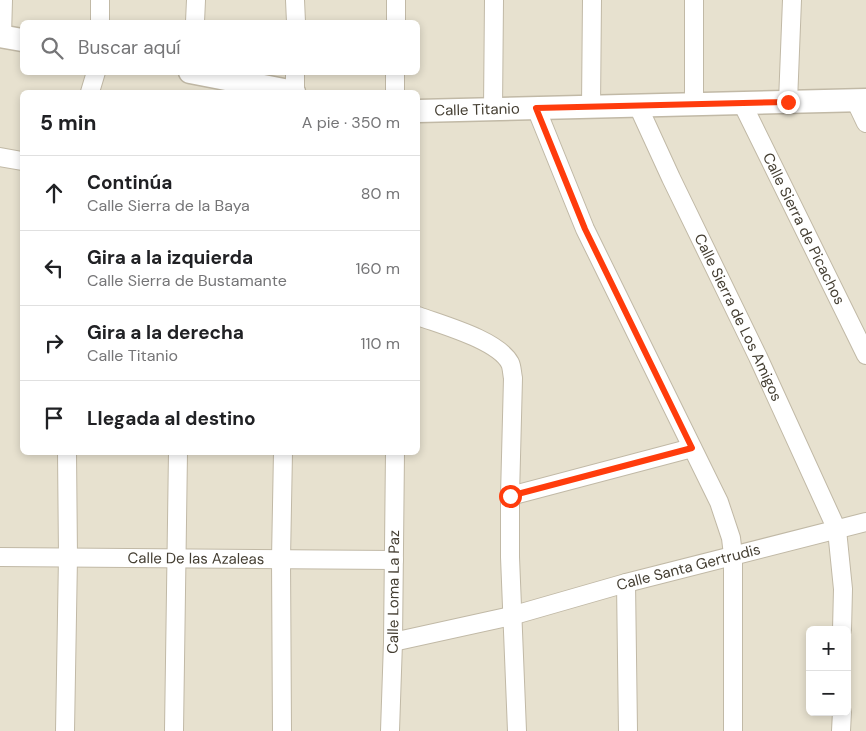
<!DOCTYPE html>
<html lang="es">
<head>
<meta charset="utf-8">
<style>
  body { margin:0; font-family:"DM Sans",sans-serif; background:#f6f6f6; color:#202124 }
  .controls { position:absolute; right:15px; bottom:15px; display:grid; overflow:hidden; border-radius:8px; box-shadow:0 2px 8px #0003 }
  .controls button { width:45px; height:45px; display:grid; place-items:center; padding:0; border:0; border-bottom:1px solid #e0e0e0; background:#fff; color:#202124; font:25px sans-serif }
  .stop { position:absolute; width:15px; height:15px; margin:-11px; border:4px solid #ff3c0c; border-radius:50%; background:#fff }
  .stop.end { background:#ff3c0c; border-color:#fff; box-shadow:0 1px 5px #0008 }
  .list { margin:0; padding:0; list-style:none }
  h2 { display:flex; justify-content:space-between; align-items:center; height:65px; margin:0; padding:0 20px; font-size:21px }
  h2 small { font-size:16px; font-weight:400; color:#757577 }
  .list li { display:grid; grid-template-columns:32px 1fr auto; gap:15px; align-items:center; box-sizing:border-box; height:75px; padding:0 20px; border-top:1px solid #e0e0e0 }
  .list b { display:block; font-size:19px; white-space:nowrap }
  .list p { margin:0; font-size:16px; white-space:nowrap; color:#757577 }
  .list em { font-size:16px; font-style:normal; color:#757577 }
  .icon { flex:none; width:28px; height:28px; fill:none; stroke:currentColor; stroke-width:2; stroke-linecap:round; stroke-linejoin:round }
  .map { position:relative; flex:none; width:866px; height:731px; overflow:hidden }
  .search { position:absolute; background:#fff; box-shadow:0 2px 8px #0003; left:20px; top:20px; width:400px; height:55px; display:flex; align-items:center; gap:12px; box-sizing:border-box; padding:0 18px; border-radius:8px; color:#757577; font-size:19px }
  .panel { position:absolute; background:#fff; box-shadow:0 2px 8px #0003; left:20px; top:90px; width:400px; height:365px; border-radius:8px }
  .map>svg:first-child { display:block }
</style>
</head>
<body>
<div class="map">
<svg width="866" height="731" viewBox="0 0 866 731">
  <rect width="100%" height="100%" fill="#f3eee1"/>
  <path fill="#e7e1cf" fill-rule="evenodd" d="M0,0h866v731h-866zM22,22h396v50h-396zM22,92h396v360h-396zM810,630h37v82h-37z"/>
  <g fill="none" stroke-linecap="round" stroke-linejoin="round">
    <g stroke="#c1b9a6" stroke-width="20">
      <g id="minor">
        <path d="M100,0v22"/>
        <path d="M295,0l1,22"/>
        <path d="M694,0v104"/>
        <path d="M195,22l1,-22"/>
        <path d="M396,22v-22"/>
        <path d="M2,36l1,-36"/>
        <path d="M90,92l6,-20"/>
        <path d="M295,92v-20"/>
        <path d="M395,92v-20"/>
        <path d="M855,100l11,23"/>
        <path d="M788,102l4,-102"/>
        <path id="s1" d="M742,103l124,252"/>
        <path id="s2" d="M638,106l33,72 87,179 79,173 6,59 -1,41"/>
        <path d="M591,107l1,-107"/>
        <path d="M536,108l49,121 134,273 12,36 2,17v176"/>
        <path d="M493,109l1,-109"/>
        <path d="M0,157l22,4"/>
        <path d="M418,316c24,9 80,24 92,47 2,4 2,11 3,15l-3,118v61l7,174"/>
        <path d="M510,496l182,-48"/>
        <path id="s3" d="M0,557l394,3"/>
        <path d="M626,583l2,148"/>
        <path id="s4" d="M393,642l118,-26 115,-33 240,-61"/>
        <path d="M65,731l3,-174 -1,-105"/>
        <path d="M174,731l4,-279"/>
        <path d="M282,731l-1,-172 2,-107"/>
        <path id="s5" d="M390,731l3,-89 2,-190"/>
        <path d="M841,731l1,-19"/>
      </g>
    </g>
    <g stroke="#c1b9a6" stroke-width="25">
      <g id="tertiary">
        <path d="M0,36l22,4"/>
        <path d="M190,72l104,20"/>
        <path id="s6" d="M418,111l448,-11"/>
      </g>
    </g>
    <use href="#minor" stroke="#fff" stroke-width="18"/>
    <use href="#tertiary" stroke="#fff" stroke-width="22"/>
  </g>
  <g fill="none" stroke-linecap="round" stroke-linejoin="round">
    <path stroke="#ff3c0c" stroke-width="6" d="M510,496l182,-48 -107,-219 -49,-121 252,-6"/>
  </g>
  <g text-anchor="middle" stroke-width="4" stroke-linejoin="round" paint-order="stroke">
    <g font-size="15" fill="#443e32" stroke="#fff">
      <text dy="5" stroke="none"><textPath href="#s6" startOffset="59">Calle Titanio</textPath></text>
      <text dy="5" stroke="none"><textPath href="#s1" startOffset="140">Calle Sierra de Picachos</textPath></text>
      <text dy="5" stroke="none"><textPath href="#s2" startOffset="234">Calle Sierra de Los Amigos</textPath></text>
      <text dy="5" stroke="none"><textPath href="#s3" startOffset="196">Calle De las Azaleas</textPath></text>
      <text dy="5" stroke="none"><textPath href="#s4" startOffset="305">Calle Santa Gertrudis</textPath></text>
      <text dy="5" stroke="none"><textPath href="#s5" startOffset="139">Calle Loma La Paz</textPath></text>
    </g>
  </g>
</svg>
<div class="controls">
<button>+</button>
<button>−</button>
</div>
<div class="stop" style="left:510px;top:496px"></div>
<div class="stop end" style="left:788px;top:102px"></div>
<div class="search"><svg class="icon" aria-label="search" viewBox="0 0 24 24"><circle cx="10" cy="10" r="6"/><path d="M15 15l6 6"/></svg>Buscar aquí</div>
<section class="panel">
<h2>5 min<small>A pie · 350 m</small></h2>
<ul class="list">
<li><svg class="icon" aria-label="ahead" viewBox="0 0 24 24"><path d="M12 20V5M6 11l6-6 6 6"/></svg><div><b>Continúa</b><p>Calle Sierra de la Baya</p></div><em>80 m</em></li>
<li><svg class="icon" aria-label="left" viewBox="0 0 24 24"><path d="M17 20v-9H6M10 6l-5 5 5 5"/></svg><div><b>Gira a la izquierda</b><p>Calle Sierra de Bustamante</p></div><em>160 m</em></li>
<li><svg class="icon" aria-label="right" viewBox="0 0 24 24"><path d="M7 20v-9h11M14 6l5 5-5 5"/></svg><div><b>Gira a la derecha</b><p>Calle Titanio</p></div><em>110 m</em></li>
<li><svg class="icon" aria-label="arrive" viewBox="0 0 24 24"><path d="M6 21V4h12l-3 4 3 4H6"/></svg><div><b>Llegada al destino</b></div></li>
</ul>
</section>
</div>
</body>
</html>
